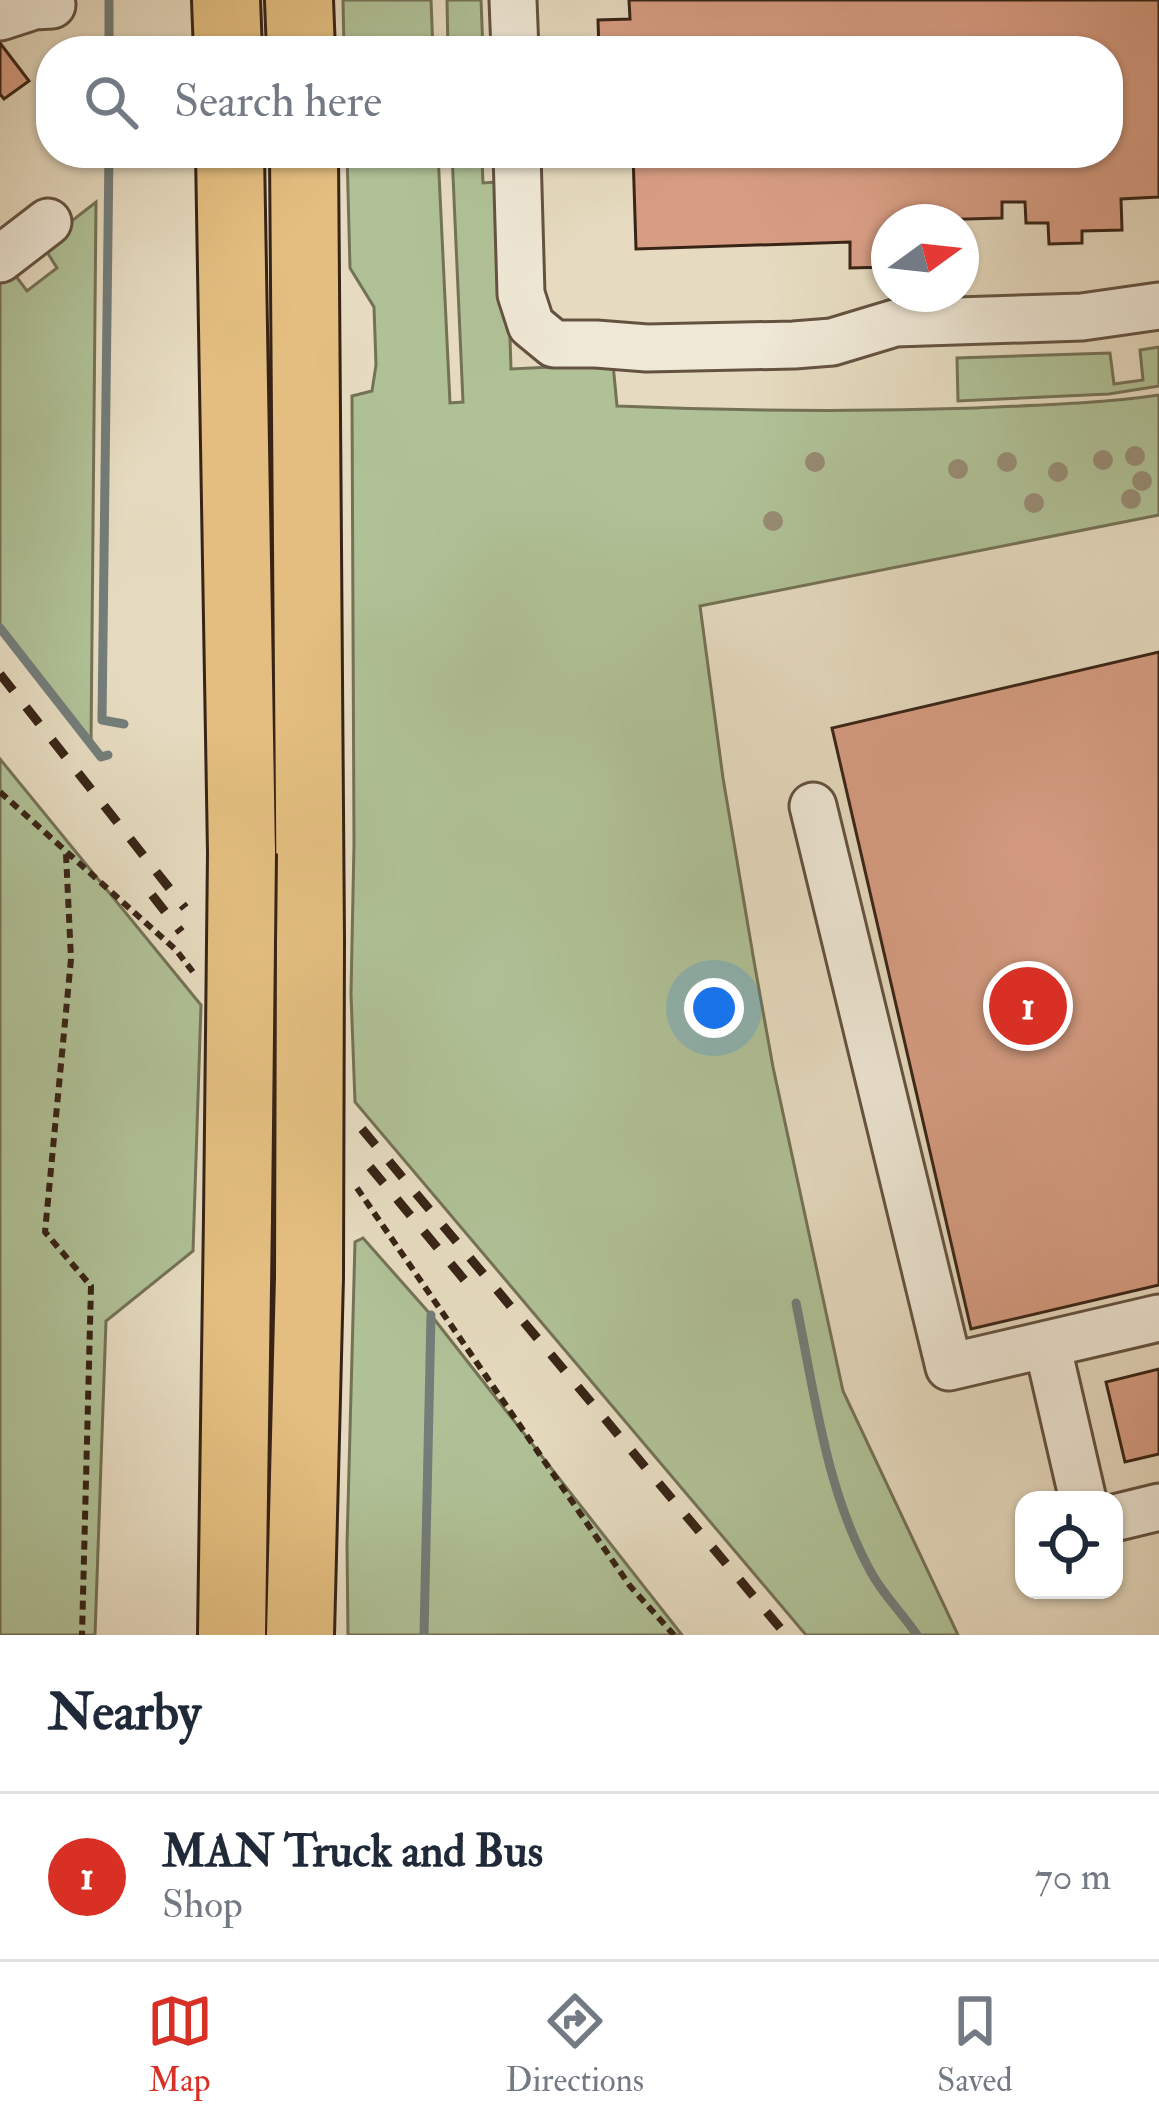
<!DOCTYPE html>
<html lang="en">
<head>
<meta charset="utf-8">
<style>
  body { margin:0; font-family:"IM FELL Double Pica",serif; background:#f6f6f7; color:#1f2937 }
  .controls { position:absolute; right:36px; bottom:36px; display:grid; overflow:hidden; border-radius:24px; box-shadow:0 3px 9px #0004 }
  .controls button { width:108px; height:108px; display:grid; place-items:center; padding:0; border:0; border-bottom:3px solid #e0e1e3; background:#fff; color:#1f2937; font:60px sans-serif }
  .compass { position:absolute; left:871px; top:204px; width:108px; height:108px; border-radius:50%; background:#fff; box-shadow:0 3px 9px #0004; rotate:75deg }
  .you { position:absolute; left:714px; top:1008px; width:42px; height:42px; margin:-30px; border:9px solid #fff; border-radius:50%; background:#1a73e8; box-shadow:0 0 0 18px #1a73e833 }
  .badge { display:grid; place-items:center; width:78px; height:78px; border-radius:50%; background:#d93025; color:#fff; font-size:39px; font-weight:700 }
  .pin { position:absolute; translate:-50% -50%; border:6px solid #fff; box-shadow:0 3px 12px #0006 }
  .list { margin:0; padding:0; list-style:none }
  h2 { display:flex; justify-content:space-between; align-items:center; height:156px; margin:0; padding:0 48px; font-size:51px }
  h2 small { font-size:39px; font-weight:400; color:#747a83 }
  .list li { display:grid; grid-template-columns:78px 1fr auto; gap:36px; align-items:center; box-sizing:border-box; height:168px; padding:0 48px; border-top:3px solid #e0e1e3 }
  .list b { display:block; font-size:45px; white-space:nowrap }
  .list p { margin:0; font-size:39px; white-space:nowrap; color:#747a83 }
  .list em { font-size:39px; font-style:normal; color:#747a83 }
  .icon { flex:none; width:66px; height:66px; fill:none; stroke:currentColor; stroke-width:2; stroke-linecap:round; stroke-linejoin:round }
  .map { position:relative; flex:none; width:1159px; height:1635px; overflow:hidden }
  .search { position:absolute; background:#fff; box-shadow:0 3px 9px #0004; left:36px; right:36px; top:36px; height:132px; display:flex; align-items:center; gap:30px; box-sizing:border-box; padding:0 42px; border-radius:48px; color:#747a83; font-size:45px }
  .sheet { height:324px; background:#fff }
  nav { display:flex; justify-content:space-around; align-items:center; box-sizing:border-box; height:168px; border-top:3px solid #e0e1e3; background:#fff; font-size:33px; color:#747a83 }
  nav a { display:grid; justify-items:center; gap:6px }
  nav .on { color:#d93025 }
  .map>svg:first-child { display:block }
</style>
</head>
<body>
<div class="map">
<svg width="1159" height="1635" viewBox="0 0 1159 1635">
  <rect width="100%" height="100%" fill="#e6dbc0"/>
  <filter id="stains"><feTurbulence type="fractalNoise" baseFrequency=".00167" numOctaves="4"/><feColorMatrix values="0 0 0 0 .2 0 0 0 0 .09 0 0 0 0 .02 0 0 0 .5 -.17"/></filter>
  <radialGradient id="worn" r=".72"><stop offset=".6" stop-color="#630" stop-opacity="0"/><stop offset="1" stop-color="#630" stop-opacity=".3"/></radialGradient>
  <path fill="#b0c197" stroke="#747256" stroke-width="3" d="M343,0h88l2,51h-89z
    M447,0h34l2,51h-35z
    M347,153h91l12,250 13,-1 -11,-249h41l-2,4 -9,2 1,24 13,-1 8,-29 7,216 102,-5 4,42c120,5 239,6 359,2 61,-3 122,-4 183,-13v120l-459,91 23,172 32,189 18,100 70,324 115,244h-152l-451,-533 -4,-108 3,-150 -2,-448 20,-5 4,-26 -2,-58 -24,-39z
    M96,202l-5,542 -91,-116v-360l6,-5 21,28 30,-23 -15,-24z
    M1159,347v39l-50,8 -151,7 -1,-43 153,-5 4,31 29,-4 -3,-30z
    M0,759l201,246 -8,246 -87,70 -11,314h-95z
    M363,1238l68,77 251,320h-334l-1,-91 8,-302z"/>
  <g fill="none" stroke-linecap="round" stroke-linejoin="round">
    <path stroke="#737d7a" stroke-width="9" d="M109,0v51
      M109,153l-7,567 22,4
      M0,628l101,129 7,-2
      M796,1303c19,92 30,189 76,271 13,23 31,40 45,61
      M424,1635l7,-320"/>
  </g>
  <path fill="#d79d83" stroke="#382416" stroke-width="3" d="M629,0h530v197l-38,2 1,31 -40,1v12l-33,1 -1,-21h-22l-1,-21h-23v16l-70,2v-13h-7l1,15h-37v45l-39,1v-26l-214,7 -3,-96h475v-102h-509l-1,-31 32,-1z
    M0,43l29,38 -25,18 -4,-5z
    M1159,652v633l-188,44 -139,-601z
    M1159,1369v85l-34,8 -19,-80z"/>
  <g fill="none" stroke-linecap="round" stroke-linejoin="round">
    <g stroke="#645240" stroke-width="51">
      <path id="minor" d="M513,0l2,51
        M0,17l34,-11 18,-1
        M517,153l4,141 10,31 23,19h42l51,4 147,-3 38,-3 63,-19 187,-6 77,-11
        M0,259l48,-37
        M813,806l136,561 210,-49
        M1047,1344l36,156
        M1114,1518l45,-11"/>
    </g>
    <g stroke="#382416" stroke-width="72">
      <path id="highway" d="M226,0l2,51
        M299,0l2,51
        M230,153l12,700
        M304,153l6,788
        M232,1635l6,-418
        M300,1635l9,-358"/>
    </g>
    <path stroke="#382416" stroke-width="6" stroke-dasharray="9 6" stroke-linecap="butt" d="M0,792l176,158 17,22
      M66,854l5,105 -26,273 46,54 -9,349
      M357,1188l273,398 44,49"/>
    <use href="#minor" stroke="#efe8d6" stroke-width="45"/>
    <use href="#highway" stroke="#e3be80" stroke-width="66"/>
    <path stroke="#382416" stroke-width="9" stroke-dasharray="21 21" stroke-linecap="butt" d="M0,674l185,234
      M152,895l29,37
      M362,1129l424,506
      M370,1167l107,128"/>
    <g stroke="#382416" stroke-width="72" stroke-linecap="butt">
      <path id="highway-bridge" d="M238,1217l4,-364
        M309,1277l1,-336"/>
    </g>
    <use href="#highway-bridge" stroke="#e3be80" stroke-width="66"/>
  </g>
  <g fill="#978c74">
    <circle cx="1135" cy="456" r="10"/>
    <circle cx="1103" cy="460" r="10"/>
    <circle cx="815" cy="462" r="10"/>
    <circle cx="1007" cy="462" r="10"/>
    <circle cx="958" cy="469" r="10"/>
    <circle cx="1058" cy="472" r="10"/>
    <circle cx="1142" cy="481" r="10"/>
    <circle cx="1131" cy="499" r="10"/>
    <circle cx="1034" cy="503" r="10"/>
    <circle cx="773" cy="521" r="10"/>
  </g>
  <rect width="100%" height="100%" filter="url(#stains)"/>
  <rect width="100%" height="100%" fill="url(#worn)"/>
</svg>
<div class="controls">
<button><svg class="icon" aria-label="locate" viewBox="0 0 24 24"><circle cx="12" cy="12" r="6"/><path d="M12 2v4M12 18v4M2 12h4M18 12h4"/></svg></button>
</div>
<svg class="compass" viewBox="-18 -18 36 36"><path d="M0-13l5 13h-10z" fill="#e53935"/><path d="M0 13l5-13h-10z" fill="#747a83"/></svg>
<div class="you"></div>
<div class="pin badge" style="left:1028px;top:1006px">1</div>
<div class="search"><svg class="icon" aria-label="search" viewBox="0 0 24 24"><circle cx="10" cy="10" r="6"/><path d="M15 15l6 6"/></svg>Search here</div>
</div>
<section class="sheet">
<h2>Nearby<small></small></h2>
<ul class="list">
<li><span class="badge">1</span><div><b>MAN Truck and Bus</b><p>Shop</p></div><em>70 m</em></li>
</ul>
</section>
<nav>
<a class="on"><svg class="icon" aria-label="map" viewBox="0 0 24 24"><path d="M3 6l6-2 6 2 6-2v14l-6 2-6-2-6 2zM9 4v14M15 6v14"/></svg>Map</a>
<a><svg class="icon" aria-label="directions" viewBox="0 0 24 24"><path d="M12 3l9 9-9 9-9-9zM9 14v-3h6M13 9l2 2-2 2"/></svg>Directions</a>
<a><svg class="icon" aria-label="saved" viewBox="0 0 24 24"><path d="M7 4h10v16l-5-4-5 4z"/></svg>Saved</a>
</nav>
</body>
</html>
